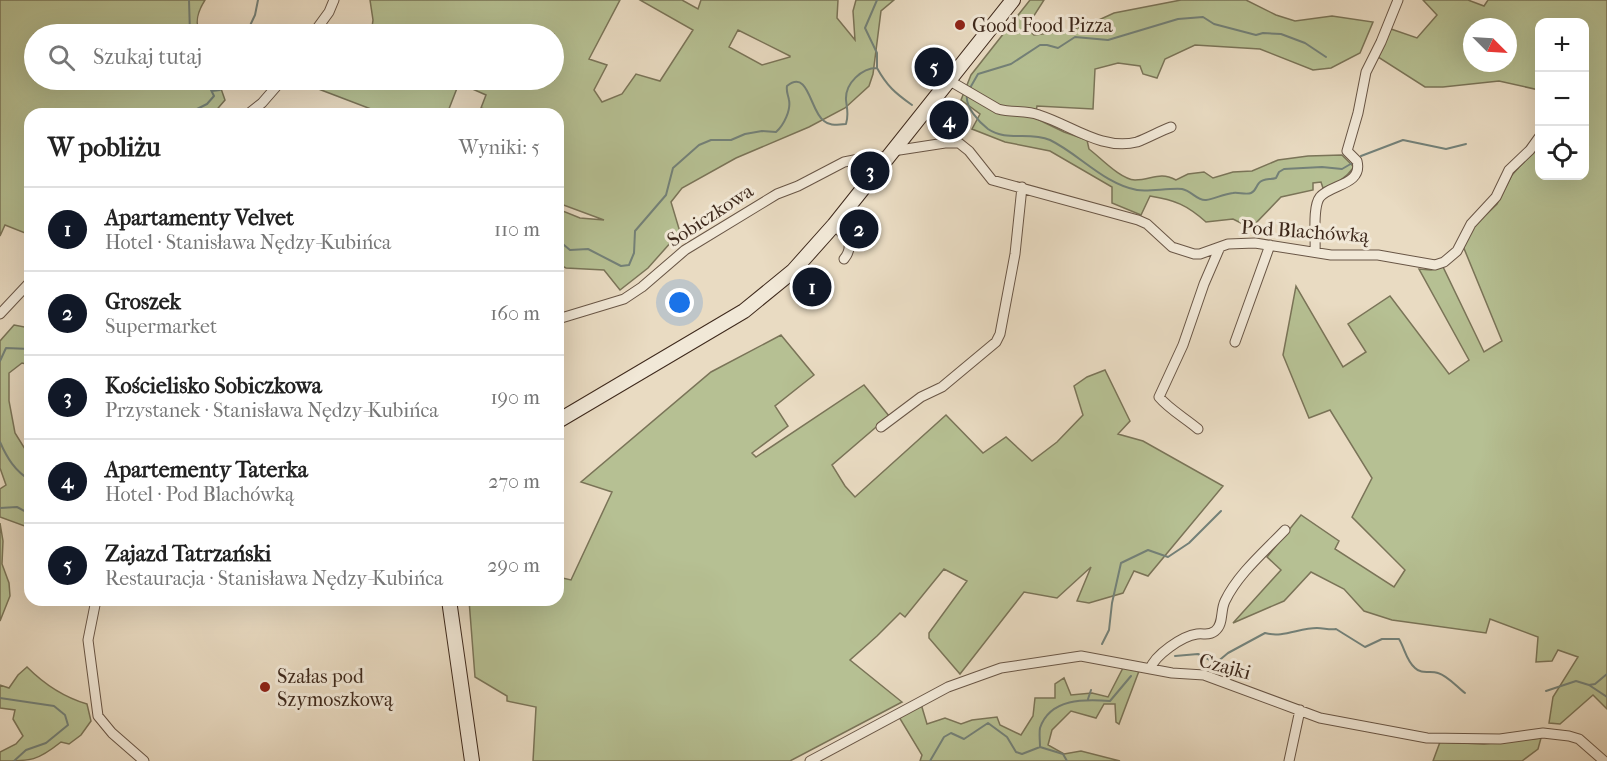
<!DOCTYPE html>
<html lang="pl">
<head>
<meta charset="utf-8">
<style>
  body { margin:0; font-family:"IM FELL French Canon",serif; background:#f2f2f2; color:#222 }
  .controls { position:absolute; right:18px; top:18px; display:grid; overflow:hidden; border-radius:12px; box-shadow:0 6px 24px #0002 }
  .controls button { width:54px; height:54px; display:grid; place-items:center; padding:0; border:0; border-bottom:2px solid #e0e0e0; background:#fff; color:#222; font:30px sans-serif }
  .compass { position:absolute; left:1463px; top:18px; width:54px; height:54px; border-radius:50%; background:#fff; box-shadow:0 6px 24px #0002; rotate:114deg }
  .you { position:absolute; left:680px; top:303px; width:21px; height:21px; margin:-15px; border:4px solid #fff; border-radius:50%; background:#1a73e8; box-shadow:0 0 0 9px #1a73e833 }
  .badge { display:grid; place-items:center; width:39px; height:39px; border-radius:50%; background:#111827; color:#fff; font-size:20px; font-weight:700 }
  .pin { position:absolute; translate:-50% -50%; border:3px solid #fff; box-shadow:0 2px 6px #0006 }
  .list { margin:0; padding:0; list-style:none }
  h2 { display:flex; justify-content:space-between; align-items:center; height:78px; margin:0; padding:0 24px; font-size:26px }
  h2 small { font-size:20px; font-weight:400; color:#767676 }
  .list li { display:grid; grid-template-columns:39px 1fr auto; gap:18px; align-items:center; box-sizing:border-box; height:84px; padding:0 24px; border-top:2px solid #e0e0e0 }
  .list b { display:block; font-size:22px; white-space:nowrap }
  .list p { margin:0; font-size:20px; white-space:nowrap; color:#767676 }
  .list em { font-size:20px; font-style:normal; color:#767676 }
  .icon { flex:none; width:33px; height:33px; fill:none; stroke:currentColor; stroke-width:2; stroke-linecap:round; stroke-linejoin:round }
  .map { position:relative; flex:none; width:1607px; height:761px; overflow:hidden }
  .search { position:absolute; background:#fff; box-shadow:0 6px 24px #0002; left:24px; top:24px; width:540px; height:66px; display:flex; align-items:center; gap:15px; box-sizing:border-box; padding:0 21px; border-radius:33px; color:#767676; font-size:22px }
  .panel { position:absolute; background:#fff; box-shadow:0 6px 24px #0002; left:24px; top:108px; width:540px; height:498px; border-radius:18px }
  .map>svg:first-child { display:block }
</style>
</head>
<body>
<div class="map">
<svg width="1607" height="761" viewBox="0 0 1607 761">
  <rect width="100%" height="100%" fill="#e9dbc2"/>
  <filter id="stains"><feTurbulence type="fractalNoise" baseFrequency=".00333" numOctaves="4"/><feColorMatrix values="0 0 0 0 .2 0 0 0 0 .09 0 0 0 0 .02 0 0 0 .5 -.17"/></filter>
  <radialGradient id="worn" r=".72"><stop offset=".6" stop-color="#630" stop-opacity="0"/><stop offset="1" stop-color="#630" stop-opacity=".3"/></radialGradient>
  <path fill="#b6c093" stroke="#7a7458" stroke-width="1.5" fill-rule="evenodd" d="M0,0h205c-7,11 -11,22 -5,34h-166v46h184l7,20 -12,14h-183v121l-25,-10 -5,11z
    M370,0h250l-31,59 18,6 -13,25 8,12 20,-8 14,-20 24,7 33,-51 -53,-30h42l16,9 3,-9h137l-1,18 18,22 -2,-29 3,-11h38l-13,11 -8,63 -4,12 -24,22 -36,19 -73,31 -54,30 -11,14 9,30 -32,36 -28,22 -16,-20 -38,-2 -8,-4v-55l22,9 24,2 -46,-17v-89h-74l1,-5 -4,-1 5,-13 -27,-12 -12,31h-63l-76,-29 2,-5h244v-46h-183l2,-14zM738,30l52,26v1l-28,8 -33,-18z
    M1030,0h14l-18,28 8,7 34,-4 22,-7 24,-11 67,-13h65l30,15 19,6 37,-5 41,6 -13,31 -29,15 -18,2 -53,-21 -65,-4 -30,14 -8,19 -14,-4 -3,-8 -22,-3 -23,6 -2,40 -56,-3 -2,12 29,14 23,8 2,9c12,9 31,30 46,31 17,0 24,-9 41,0l12,-6 16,-2 9,6 20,-6 19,-1 26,-11 30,-4 34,-1 12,12c-8,11 -18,18 -31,21l-2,-6 -8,1v7l-32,7 -30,31 -18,-9 -27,3c-19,-17 -31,-22 -56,-26l-9,19 -29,-12v-16l-62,-36 -45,-9 -33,-13 8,-15 -19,-14 10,-25z
    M1423,0h45l16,6 4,-6h119v709l-14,-14 -33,29 -11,-1 4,-26 25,-40 -20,-7 -6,11 -16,1 2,-25 -48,-18 -4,14 -94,-13 -28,-9 -20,-22 -33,-17 -27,29 -51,22 48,-53 -14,-13 34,-42 38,26 -4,8 59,38 11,-17 -53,-53 20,-39 -42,-68 -21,8 -26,-63 13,-69 47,81 23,-15 -18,-28 42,-28 59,78 20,-14 -50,-91 12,1 12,-3 41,85 18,-11 -39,-95 9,-18 25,-24 15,-29 27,-30 1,31h44v-154h-44l-1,68 -40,-9 -56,6h-18l-47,-30 13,-28 26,9 20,-23zM1472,27h36v36h-36z
    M14,325l16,3v37l-8,-2 -13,10v28l6,32 15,24v71l-30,-11v-28l6,-4 -6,-17v-127z
    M781,335l33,40 -39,31 13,20 -36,27 4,4 108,-72 25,31 -57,49 13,21 10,11 91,-82 37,38 23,-16 26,24 25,-19 26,-27 -9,-29 13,-9 18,-7 25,51 -12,13 25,7 80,45 -75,90 -14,-5 -11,22 -34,10 -12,-2 14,-34 -34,31 -33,-6 -64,82 -31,-36v-5l38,-52 -23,-12 -39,48 -5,-4 -23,23 -27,24 52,42 -112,59h-257l3,-54 -29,-6v-5l-32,-19 -6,-77h89v-23l13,3 41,-88 -31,-10 130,-110z
    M0,523l3,18 -1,23 7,19 1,13 -10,25z
    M1124,666l15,5 -20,53 -3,-2 -1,-18h-11l-8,14 -25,-7 -19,19 -4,15 16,9 17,-3 39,10h-200l2,-6 -23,-38 22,-13 6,20 18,-6 16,6 11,-4 25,-3 3,8 21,10 12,-19 2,-18h20v-14l9,-6 7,17 21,-2 16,4z
    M27,667c18,18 36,30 60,37l4,17 -10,14 -12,9 -8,-2c-24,19 -29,19 -61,19v-9l16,-8 7,-8 -10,-17 2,-9 -15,-2v-23l9,3 9,-13z
    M1541,738l-3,11 -16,12h-89l7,-19 44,2z"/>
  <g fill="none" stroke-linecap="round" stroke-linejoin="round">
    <path stroke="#738179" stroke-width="2" d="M189,0l1,34
      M246,34l9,-19 3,-15
      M877,68c10,18 18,25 35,37
      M970,88l8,-14 33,-10 29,-19h7l11,3 17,-11 33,3 70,-21 25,-2 11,7 42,11 7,-2 18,1 24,9 21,14
      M212,91l8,-1 7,-10
      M967,95c-2,12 12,27 21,34 19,13 41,2 62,11 29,14 54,44 87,50 11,2 31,-2 45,-1 10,2 15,12 24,11 9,-1 17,-6 27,-7 5,-1 13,2 18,0 5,-2 5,-7 8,-10 4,-5 11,-3 17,-5l3,-6 5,-3 38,-2 20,2 12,-7
      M187,114l20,-10 7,-8 -8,-16
      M1361,156l42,-16 43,9 20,-5
      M558,240l12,10 18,-1 33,17 8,-1 5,-12 1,-22 31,-36 7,-27 26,-23 12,-5h20l14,-6 17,-3 14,1c8,-7 15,-22 13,-32 -1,-6 -3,-8 -2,-14 22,-18 23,26 37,35 7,6 14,3 22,3 3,-9 1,-15 0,-24 -1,-17 16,-32 31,-32v-15l-12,-25 12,-28
      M0,361l6,-13 24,1
      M0,442c7,16 15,29 30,38
      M0,508l17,-1 13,7
      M1102,644l7,-14 3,-27 9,-40 27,-13 20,7 21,-14 32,-32
      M1175,656l23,-2 18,9 12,-10 37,-20c18,5 34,-5 52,-5 7,0 12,2 19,1l29,18 17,-8h17c6,10 7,21 16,29 7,7 15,2 23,5 10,3 19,14 27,20
      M1589,685l18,12
      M1546,691l30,-10 13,4 6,-1 12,-10
      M0,698l54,8 11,9 3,10 -22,18 -20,7 -12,11
      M1088,699l3,-9
      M1040,747l23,7 4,7
      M930,761l14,-24 7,-4 13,6 24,-16 19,14 9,15 6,2 18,-7c0,-6 -1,-14 0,-19 10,-30 45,-29 70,-27l21,-25"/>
    <g stroke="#695646" stroke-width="11">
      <path id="street" d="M313,34l16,-22 5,-12
        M950,81l48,28c14,4 28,1 41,6 32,10 63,36 98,27 11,-4 23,-11 34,-15
        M248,114l14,-11 20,-23
        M893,151l52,-8h14l10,8 23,29 146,40 9,4 25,23 22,7h6l28,-10 27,-1 76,12h47l57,10 9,-3 13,-11 14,-27 25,-27 13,-27 21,-20 10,-14
        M834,225c11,11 22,19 10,34
        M1315,252c1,-14 -3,-45 5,-55 11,-13 43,-12 37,-36l-10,-10 11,-38 8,-41 15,-30 17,-42
        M0,314l30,-32
        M558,319l66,-20 18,-12 43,-37 92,-56 21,-8 46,-24 30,-6 14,2
        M1235,342l35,-97
        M881,427l40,-30 21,-10 54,-45 4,-8 15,-80 7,-67
        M1198,429c-13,-11 -29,-20 -39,-32l24,-52 21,-61 16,-37
        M96,600l-8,40 10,76 14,17 32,28
        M1150,669c5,-14 32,-33 47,-35 7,-1 12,2 18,-3 9,-7 5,-20 10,-30 13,-27 39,-49 60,-71
        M810,761l138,-74 53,-19 80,-12 91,17 32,2 116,43 107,20 73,1 43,-6 26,3 10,3 25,22
        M1289,761l11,-51"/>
    </g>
    <g stroke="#3e291c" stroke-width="16">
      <path id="secondary" d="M558,421l186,-110 49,-40 41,-46 179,-225
        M449,600l23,161"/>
    </g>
    <use href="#street" stroke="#f1e8d7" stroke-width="9"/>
    <use href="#secondary" stroke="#f1e8d7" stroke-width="14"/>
  </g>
  <g fill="#8f2418" stroke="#f1e8d7" stroke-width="2">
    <circle cx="960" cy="25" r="6"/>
    <circle cx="265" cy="687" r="6"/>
  </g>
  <g text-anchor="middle" stroke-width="6" stroke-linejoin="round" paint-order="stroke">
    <g font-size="20" fill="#3e291c" stroke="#f1e8d7" text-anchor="start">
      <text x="972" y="32">Good Food Pizza</text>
      <text x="277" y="683">Szałas pod<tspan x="277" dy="23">Szymoszkową</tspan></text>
    </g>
    <g font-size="20" fill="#3e291c" stroke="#f1e8d7">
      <text transform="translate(710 215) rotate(-33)" y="7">Sobiczkowa</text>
      <text transform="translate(1305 231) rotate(4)" y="7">Pod Blachówką</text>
      <text transform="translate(1225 666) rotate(15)" y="7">Czajki</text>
    </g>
  </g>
  <rect width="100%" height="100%" filter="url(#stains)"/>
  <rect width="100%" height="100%" fill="url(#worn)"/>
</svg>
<div class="controls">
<button>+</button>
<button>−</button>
<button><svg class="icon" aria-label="locate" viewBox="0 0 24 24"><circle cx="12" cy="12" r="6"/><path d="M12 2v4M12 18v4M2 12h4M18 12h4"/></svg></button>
</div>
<svg class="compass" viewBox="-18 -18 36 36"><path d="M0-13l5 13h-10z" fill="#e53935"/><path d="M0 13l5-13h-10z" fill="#767676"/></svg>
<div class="you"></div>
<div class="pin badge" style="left:812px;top:287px">1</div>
<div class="pin badge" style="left:859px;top:229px">2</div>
<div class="pin badge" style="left:870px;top:171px">3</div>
<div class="pin badge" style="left:949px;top:120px">4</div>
<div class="pin badge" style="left:934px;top:67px">5</div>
<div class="search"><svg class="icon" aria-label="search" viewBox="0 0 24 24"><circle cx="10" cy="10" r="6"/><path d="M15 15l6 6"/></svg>Szukaj tutaj</div>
<section class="panel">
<h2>W pobliżu<small>Wyniki: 5</small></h2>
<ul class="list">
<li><span class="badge">1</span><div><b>Apartamenty Velvet</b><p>Hotel · Stanisława Nędzy-Kubińca</p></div><em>110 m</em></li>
<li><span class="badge">2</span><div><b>Groszek</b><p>Supermarket</p></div><em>160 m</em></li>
<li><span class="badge">3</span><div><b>Kościelisko Sobiczkowa</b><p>Przystanek · Stanisława Nędzy-Kubińca</p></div><em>190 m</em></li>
<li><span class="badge">4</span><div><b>Apartementy Taterka</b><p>Hotel · Pod Blachówką</p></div><em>270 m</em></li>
<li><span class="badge">5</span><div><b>Zajazd Tatrzański</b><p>Restauracja · Stanisława Nędzy-Kubińca</p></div><em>290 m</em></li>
</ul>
</section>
</div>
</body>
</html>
